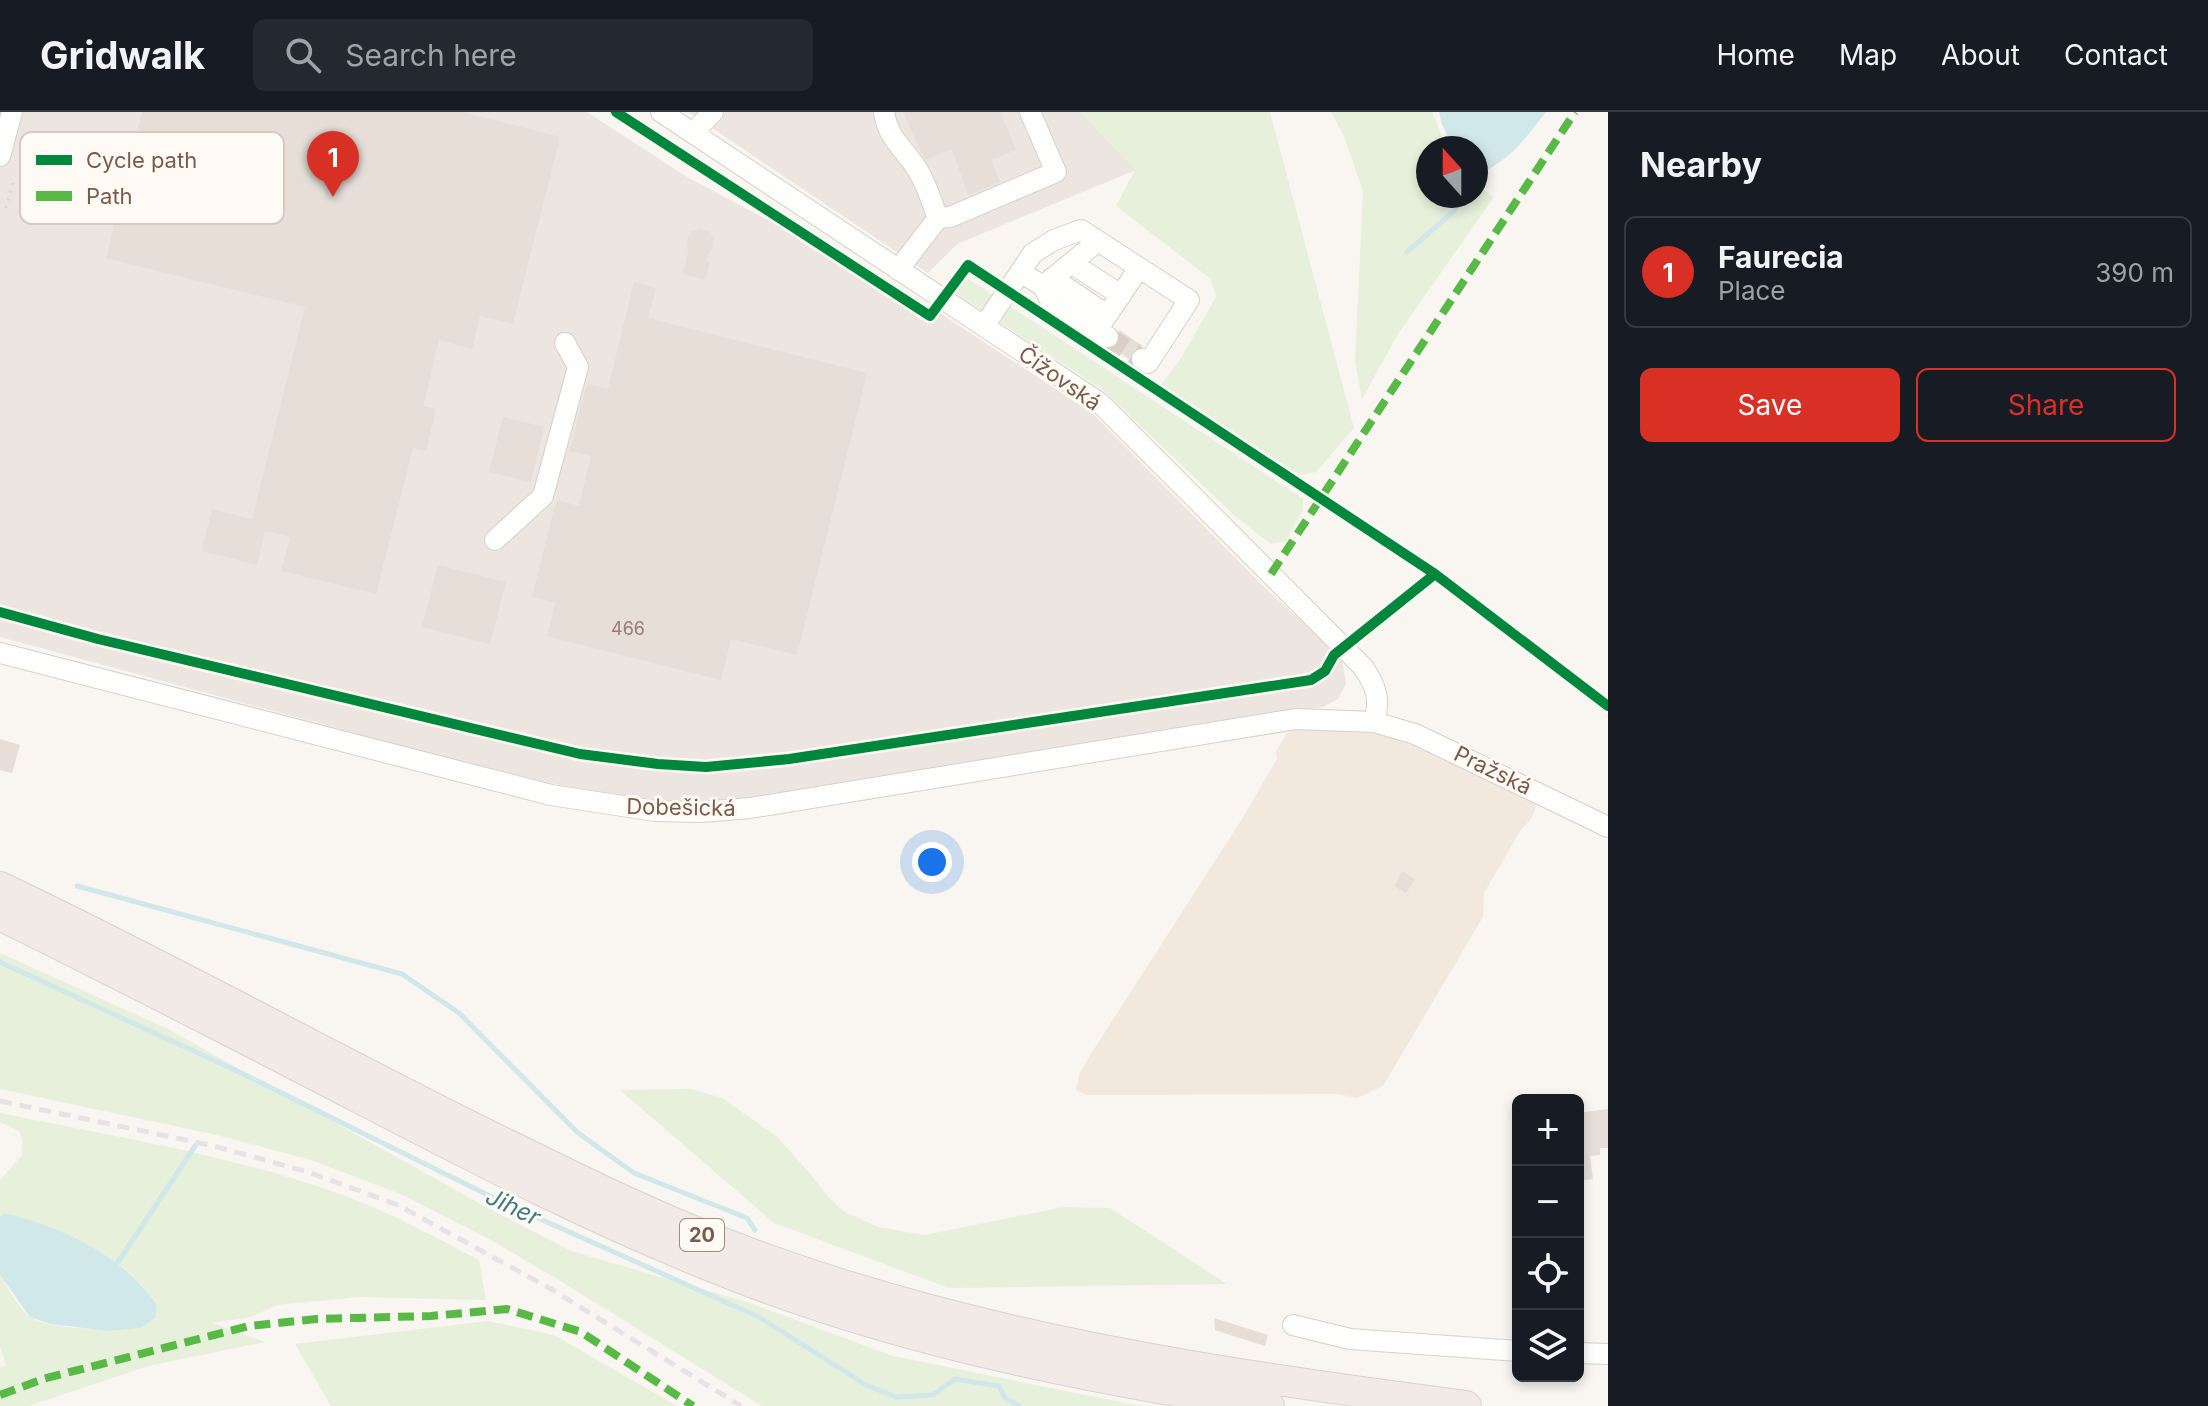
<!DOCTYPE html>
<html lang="en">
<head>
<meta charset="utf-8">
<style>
  body { margin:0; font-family:Inter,sans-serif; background:#242831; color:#f1f3f6 }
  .controls { position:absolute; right:24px; bottom:24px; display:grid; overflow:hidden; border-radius:12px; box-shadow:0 4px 12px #0003 }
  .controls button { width:72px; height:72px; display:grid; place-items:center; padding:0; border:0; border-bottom:2px solid #363941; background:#171b24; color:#f1f3f6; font:40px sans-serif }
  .compass { position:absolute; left:1416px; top:24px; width:72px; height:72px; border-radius:50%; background:#171b24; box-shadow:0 4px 12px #0003; rotate:339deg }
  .you { position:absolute; left:932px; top:750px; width:28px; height:28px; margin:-20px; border:6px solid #fff; border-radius:50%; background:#1a73e8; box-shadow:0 0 0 12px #1a73e833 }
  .badge { display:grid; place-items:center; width:52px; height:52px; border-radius:50%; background:#d93025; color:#fff; font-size:26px; font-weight:700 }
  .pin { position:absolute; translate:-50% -66px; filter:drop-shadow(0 2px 4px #0008) }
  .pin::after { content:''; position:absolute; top:42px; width:28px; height:24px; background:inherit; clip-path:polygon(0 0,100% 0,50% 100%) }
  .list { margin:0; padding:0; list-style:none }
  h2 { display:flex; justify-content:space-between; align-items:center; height:104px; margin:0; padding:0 32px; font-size:34px }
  h2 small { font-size:26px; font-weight:400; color:#9ea1a6 }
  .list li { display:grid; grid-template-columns:52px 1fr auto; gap:24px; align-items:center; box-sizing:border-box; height:112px; margin:0 16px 16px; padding:0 16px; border:2px solid #363941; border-radius:12px }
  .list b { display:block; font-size:30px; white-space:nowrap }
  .list p { margin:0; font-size:26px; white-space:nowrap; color:#9ea1a6 }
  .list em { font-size:26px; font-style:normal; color:#9ea1a6 }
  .actions { display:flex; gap:16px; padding:24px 32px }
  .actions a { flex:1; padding:18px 0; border:2px solid #d93025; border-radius:12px; text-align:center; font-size:28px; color:#d93025 }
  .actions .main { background:#d93025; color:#fff }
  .icon { flex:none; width:44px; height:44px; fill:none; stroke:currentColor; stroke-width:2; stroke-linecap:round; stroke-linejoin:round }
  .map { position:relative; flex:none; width:1608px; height:1294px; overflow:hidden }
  header { display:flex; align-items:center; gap:48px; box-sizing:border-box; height:112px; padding:0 40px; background:#171b24; border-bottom:2px solid #363941 }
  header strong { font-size:38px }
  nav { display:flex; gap:44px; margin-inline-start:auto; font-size:28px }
  .search { width:560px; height:72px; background:#242831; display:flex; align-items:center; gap:20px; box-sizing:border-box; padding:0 28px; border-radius:12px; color:#9ea1a6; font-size:30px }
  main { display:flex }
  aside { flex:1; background:#171b24 }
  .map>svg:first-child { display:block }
</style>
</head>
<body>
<header>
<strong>Gridwalk</strong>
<div class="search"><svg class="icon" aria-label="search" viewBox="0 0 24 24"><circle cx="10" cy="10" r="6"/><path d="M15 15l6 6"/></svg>Search here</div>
<nav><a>Home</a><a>Map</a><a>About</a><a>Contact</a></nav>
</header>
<main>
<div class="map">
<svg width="1608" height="1294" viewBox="0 0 1608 1294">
  <rect width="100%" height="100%" fill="#f9f5f0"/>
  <path fill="#f2e8de" d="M1296,607l59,1 186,74 -10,25 -11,12 -36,62 -1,24 -100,169 -26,12 -18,-4 -252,1 -11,-5 3,-15 10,-18 153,-238 35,-60 -1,-8z"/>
  <path fill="#ede5e0" d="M0,0h587l100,65 242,129 163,107 169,171 81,75 4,25 -8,15 -15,8 -574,93 -52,4 -41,-2 -101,-18 -100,-24 -455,-123z
    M688,0h392l56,58 -179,74 -29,29z"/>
  <path fill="#e7f0db" d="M1080,0h190l84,316 -38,44 -20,4 -136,-90 20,-26 36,-63 -5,-18 -95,-73 19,-36z
    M1331,0h101l15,36h-19v48h48v-11l18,12 -96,137 -36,65 -7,-38 8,-170 -19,-55z
    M964,164l339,223v11l-17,31 -15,3 -36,-28 -133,-127 -149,-97z
    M0,841l168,76 316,177 87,45 176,51 146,54 247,50h-378l-205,-127 -66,-39 -88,-45 -92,-35 -94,-25 -217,-46z
    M692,977l30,9 54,38 32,35 20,26 15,14 35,16 47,8 139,-28 46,1 117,76 -278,4 -175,-65 -154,-133z
    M0,1001c117,24 236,43 348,84 46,17 88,41 131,63l7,40 -127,-3 -82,8 -26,12 -39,6 53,19 -117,24 -120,40h-28v-38l6,-3 -6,-19v-71c8,13 17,31 29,41 19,15 86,14 111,12l17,-23c-37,-53 -92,-75 -152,-92l-5,3v-36l22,-25v-15l-3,-9 -19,-9z
    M488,1209l66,14 123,71h-346l-36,-62z"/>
  <path fill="#d0e8ea" d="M1439,0h107c-22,28 -35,47 -67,62l-3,-1v-25h-22l-12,-23z
    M5,1101c60,16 115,40 152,92l-2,13 -15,10 -31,3 -59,-7 -20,-7 -30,-42v-59z"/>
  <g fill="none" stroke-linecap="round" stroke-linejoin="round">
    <path stroke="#d0e8ea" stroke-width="5" d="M1407,140l47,-41 9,-15
      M77,774l325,88 57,39 118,119 57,41 113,45 8,12
      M0,850l237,109 263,130 259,116 107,68 30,12 37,-2 22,-16 44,7 6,12 14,8
      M114,1156l81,-122"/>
  </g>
  <path fill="#e6ded7" d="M142,0h319l99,25 -47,187 -33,-8 -8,33 -33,-9 -16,66 13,3 -10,42 -13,-3 -37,146 -95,-23 9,-34 -25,-6 -8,34 -55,-14 10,-42 40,10 53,-212 -199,-49z
    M903,0h97l16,38 -25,10 9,22 -32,13 -16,-46 -26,11 -6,-10z
    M699,117l9,2 5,7v9l-8,14 5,1 -4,18 -23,-6 5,-22 -1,-13 4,-7z
    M634,170l22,6 -8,30 219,55 -70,282 -66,-16 -10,41 -174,-44 8,-33 -23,-6 21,-84 4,-13 22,6 12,-50 -22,-5 18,-67 21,5z
    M1119,218l24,16 -7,2 -7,11 -15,-10 7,-11z
    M503,305l41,10 -13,55 -42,-10z
    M438,453l68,17 -16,62 -68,-17z
    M0,627l20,6 -8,28 -12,-3z
    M1402,759l13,8 -9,14 -12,-7z
    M1608,997v39h-8v7l-10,1 3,23 -15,2v-68z
    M1214,1206l54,17 -3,11 -50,-16z"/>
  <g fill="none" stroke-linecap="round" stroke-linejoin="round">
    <path stroke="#d9cfc7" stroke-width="20" stroke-dasharray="20 10" stroke-linecap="butt" d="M1108,225l34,22"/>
    <g stroke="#d7d1cb" stroke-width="22">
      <path id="minor" d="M661,0l439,291 263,264c13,19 18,32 11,55
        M884,0c3,24 18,35 31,54 11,15 16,35 23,52
        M693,21l20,-21
        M0,44l12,-44
        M1071,151l50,32
        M898,158l40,-52 12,-1 106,-45 -26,-60
        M1020,160l23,14 7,14 58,37
        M1052,166l55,37
        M1043,174l55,-45
        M984,214l49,-73 21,-13 27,-10 108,70 -41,63 -6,-4
        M1097,218l42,-62
        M495,428l48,-44 35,-129 -13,-24
        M0,541l551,142 104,16 46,1 49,-4 546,-89 78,3 41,12 193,93
        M1293,1213l57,14 168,12
        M1578,1241l30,1"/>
    </g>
    <g stroke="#dad1cc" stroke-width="32">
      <path id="highway" d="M0,775c171,81 336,174 506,257 73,36 146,72 222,101 239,92 485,128 738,161
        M0,803c107,53 213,107 319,162 139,72 276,145 422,201 169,65 349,101 528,128"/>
    </g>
    <path stroke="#dcd5d0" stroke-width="3" stroke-dasharray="2 6" stroke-linecap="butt" d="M6,96l8,-29"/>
    <use href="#minor" stroke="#fefefd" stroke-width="20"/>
    <use href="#highway" stroke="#f2eae7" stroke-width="30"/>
    <path stroke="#e6e3e7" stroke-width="5" stroke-dasharray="12 8" stroke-linecap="butt" d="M0,989l214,45 94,26 90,33 153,84 190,117"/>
    <path stroke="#58b947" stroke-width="8" stroke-dasharray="16 8" stroke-linecap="butt" d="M1271,462l304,-462
      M0,1283l43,-16 206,-53 67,-7 115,-3 76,-7 74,23 112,74"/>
    <g stroke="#fffaf3" stroke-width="15">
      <path id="cycleway" d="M616,0l314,204 38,-51 467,309 173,132
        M0,500l98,27 482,115 78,10 48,3 83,-8 522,-79 14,-9 9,-16 101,-81"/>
    </g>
    <use href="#cycleway" stroke="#00873e" stroke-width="10"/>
  </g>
  <g text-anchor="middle" stroke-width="6" stroke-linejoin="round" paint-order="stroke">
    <g font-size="18" fill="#977e72">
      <text x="628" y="523">466</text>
    </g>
    <rect fill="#fffaf3" stroke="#a28b7f" stroke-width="2" x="680" y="1107" width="44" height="32" rx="6"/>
    <g font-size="20" font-weight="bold" fill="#7a5c4d">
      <text x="702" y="1130">20</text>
    </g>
    <g font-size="22" fill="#7a5c4d" stroke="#fffaf3">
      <text transform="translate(1060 266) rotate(35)" y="8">Čížovská</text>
      <text transform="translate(1493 658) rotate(26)" y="8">Pražská</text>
      <text transform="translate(681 695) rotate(1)" y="8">Dobešická</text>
    </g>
    <g font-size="24" font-style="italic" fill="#437c86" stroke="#fffaf3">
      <text transform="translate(513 1095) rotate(25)" y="8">Jiher</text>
    </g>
  </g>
  <rect x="20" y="20" width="264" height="92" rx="12" fill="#fffaf3" stroke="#d7cbc1" stroke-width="2"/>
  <rect x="36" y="43" width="36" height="10" fill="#00873e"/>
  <rect x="36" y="79" width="36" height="10" fill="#58b947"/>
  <g font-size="22" fill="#7a5c4d">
    <text x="86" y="56">Cycle path</text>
    <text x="86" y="92">Path</text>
  </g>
</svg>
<div class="controls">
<button>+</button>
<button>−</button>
<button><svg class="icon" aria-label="locate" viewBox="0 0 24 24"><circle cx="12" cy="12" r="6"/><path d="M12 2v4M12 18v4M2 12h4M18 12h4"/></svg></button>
<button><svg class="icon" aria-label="layers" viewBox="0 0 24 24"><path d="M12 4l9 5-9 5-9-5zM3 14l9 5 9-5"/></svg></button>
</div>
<svg class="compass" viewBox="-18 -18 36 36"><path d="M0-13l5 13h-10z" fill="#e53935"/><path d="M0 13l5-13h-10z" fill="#9ea1a6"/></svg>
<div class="you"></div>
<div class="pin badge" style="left:333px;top:85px">1</div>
</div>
<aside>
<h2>Nearby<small></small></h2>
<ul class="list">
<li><span class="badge">1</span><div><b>Faurecia</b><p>Place</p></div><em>390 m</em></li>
</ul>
<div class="actions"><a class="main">Save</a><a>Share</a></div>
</aside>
</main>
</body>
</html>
